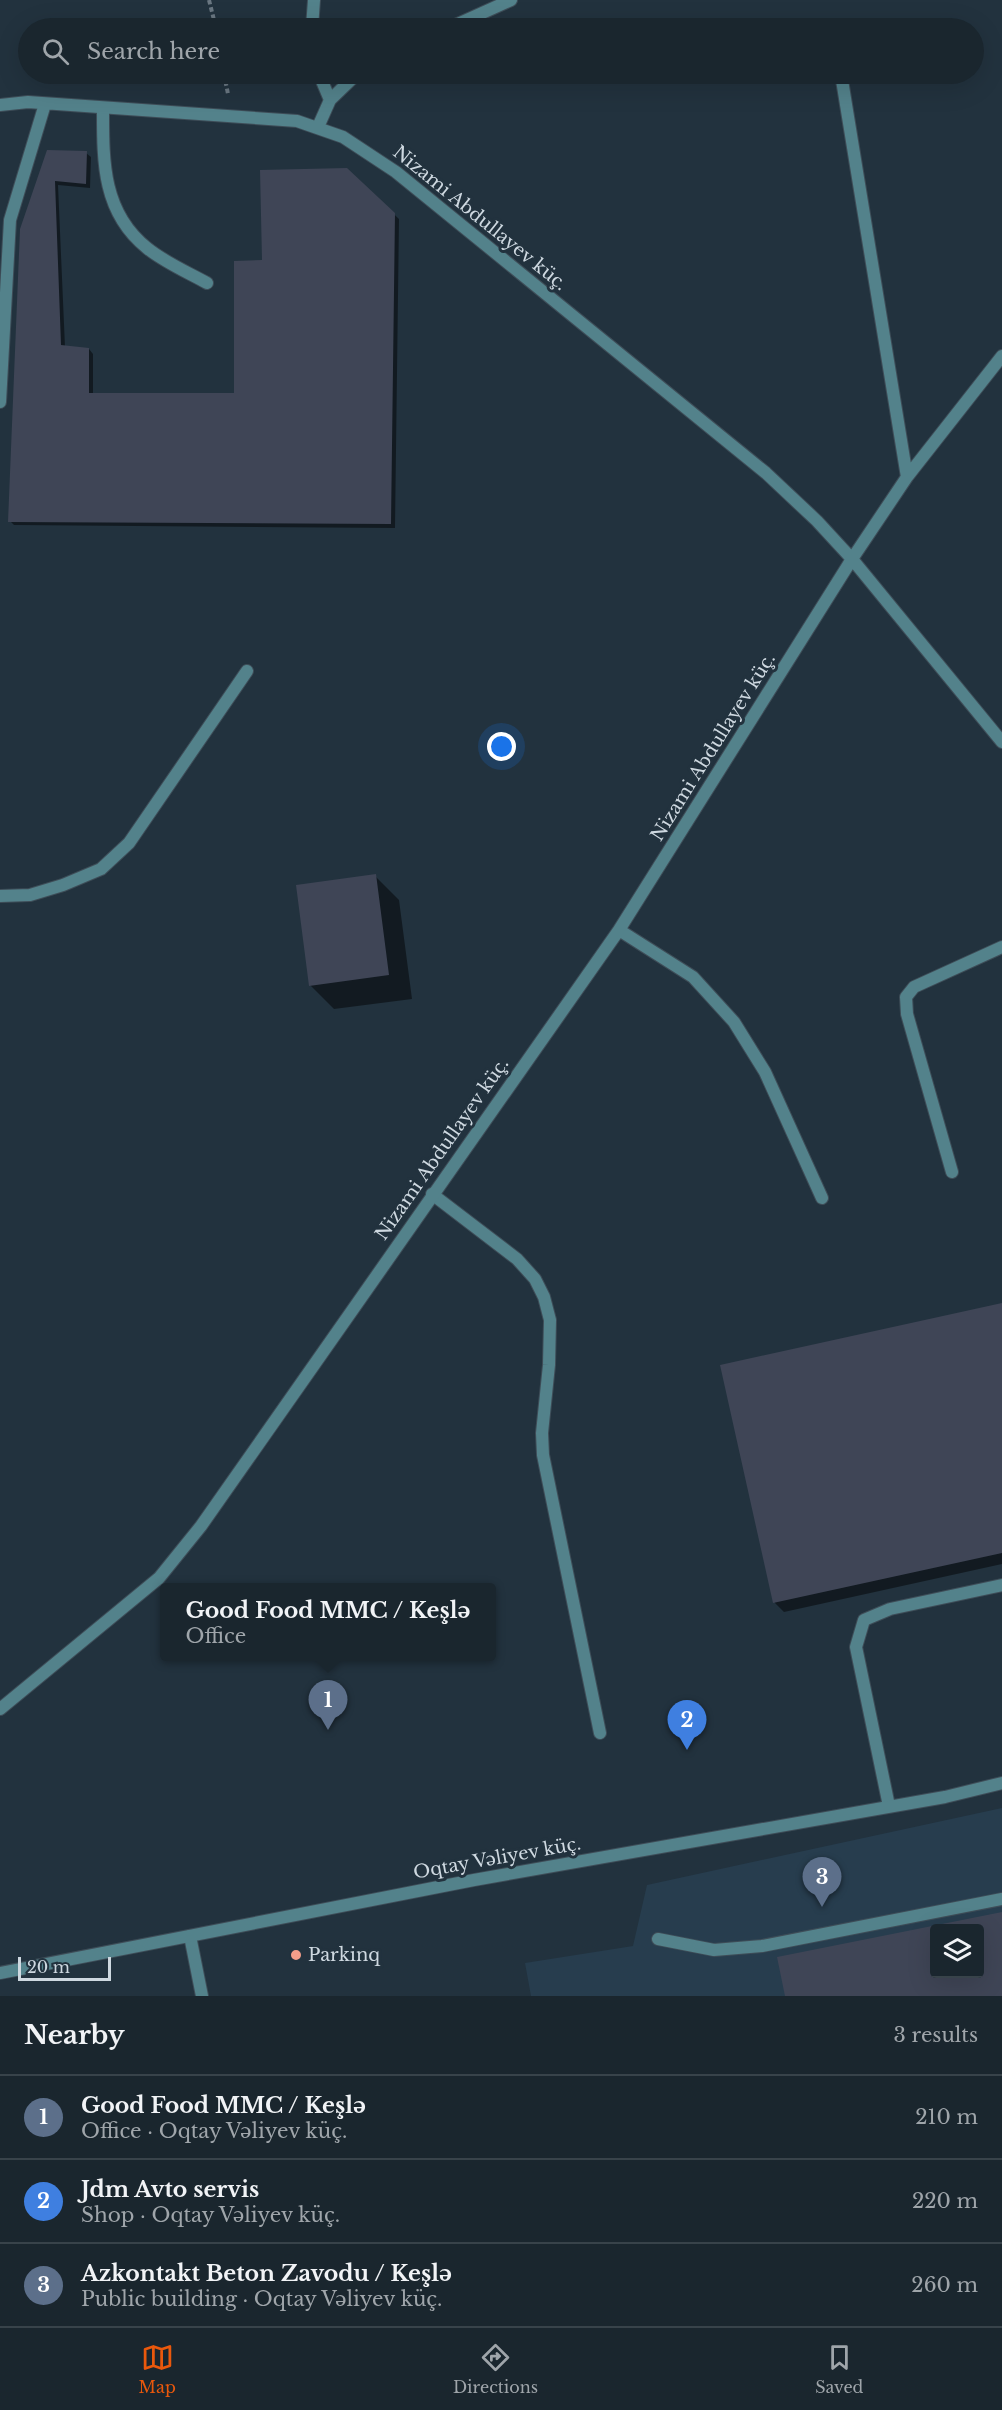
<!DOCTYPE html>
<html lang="en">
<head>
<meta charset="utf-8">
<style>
  body { margin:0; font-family:"Libre Baskerville",serif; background:#27323a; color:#f1f3f6 }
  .controls { position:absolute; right:18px; bottom:18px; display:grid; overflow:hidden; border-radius:6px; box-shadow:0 6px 24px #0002 }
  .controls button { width:54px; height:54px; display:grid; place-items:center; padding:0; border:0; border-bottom:2px solid #38434a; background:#1a262e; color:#f1f3f6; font:30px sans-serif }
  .scale { position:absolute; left:18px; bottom:15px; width:93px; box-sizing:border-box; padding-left:6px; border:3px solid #ced8e0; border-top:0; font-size:16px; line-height:21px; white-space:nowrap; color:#ced8e0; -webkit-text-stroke:4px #22323e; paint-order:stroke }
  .you { position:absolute; left:502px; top:747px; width:21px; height:21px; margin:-15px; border:4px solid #fff; border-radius:50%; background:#1a73e8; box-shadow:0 0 0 9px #1a73e833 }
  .badge { display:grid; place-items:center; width:39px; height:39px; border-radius:50%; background:#ea580c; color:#fff; font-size:20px; font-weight:700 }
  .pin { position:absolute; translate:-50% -50px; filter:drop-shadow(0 2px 3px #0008) }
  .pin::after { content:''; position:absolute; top:32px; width:21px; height:18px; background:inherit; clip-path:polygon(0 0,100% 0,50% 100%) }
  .popup { position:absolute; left:160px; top:1583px; width:336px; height:78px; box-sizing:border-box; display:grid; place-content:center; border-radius:6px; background:#1a262e; filter:drop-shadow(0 2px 4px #0005); font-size:20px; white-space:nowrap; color:#9fa5aa }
  .popup b { font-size:22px; color:#f1f3f6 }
  .popup::after { content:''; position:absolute; left:50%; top:100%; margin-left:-12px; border:12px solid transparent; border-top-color:#1a262e }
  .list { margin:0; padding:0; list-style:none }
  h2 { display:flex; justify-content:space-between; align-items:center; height:78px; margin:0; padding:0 24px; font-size:26px }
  h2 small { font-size:20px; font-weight:400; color:#9fa5aa }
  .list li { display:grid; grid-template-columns:39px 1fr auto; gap:18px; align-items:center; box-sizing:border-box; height:84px; padding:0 24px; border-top:2px solid #38434a }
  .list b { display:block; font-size:22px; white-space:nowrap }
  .list p { margin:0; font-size:20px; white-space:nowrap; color:#9fa5aa }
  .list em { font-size:20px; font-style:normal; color:#9fa5aa }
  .icon { flex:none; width:33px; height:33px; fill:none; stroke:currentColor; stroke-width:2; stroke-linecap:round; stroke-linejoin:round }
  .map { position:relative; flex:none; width:1002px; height:1996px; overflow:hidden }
  .search { position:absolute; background:#1a262e; box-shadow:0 6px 24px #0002; left:18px; right:18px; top:18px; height:66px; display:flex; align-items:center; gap:15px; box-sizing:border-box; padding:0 21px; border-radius:33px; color:#9fa5aa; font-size:22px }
  .sheet { height:330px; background:#1a262e }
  nav { display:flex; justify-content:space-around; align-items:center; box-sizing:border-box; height:84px; border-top:2px solid #38434a; background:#1a262e; font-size:16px; color:#9fa5aa }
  nav a { display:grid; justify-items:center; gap:3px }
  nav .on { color:#ea580c }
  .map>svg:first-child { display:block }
</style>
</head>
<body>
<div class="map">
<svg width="1002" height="1996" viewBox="0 0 1002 1996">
  <rect width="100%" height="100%" fill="#22323e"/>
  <path fill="#273d4e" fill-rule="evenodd" d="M1002,1808v188h-471l-6,-33 108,-17 14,-61zM934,1928h46v46h-46z"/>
  <path fill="#0007" fill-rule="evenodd" d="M48,152l38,1 5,4 -1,31 -32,-3 7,162 24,2 4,5v40l143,1 28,-134 82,-92 53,50 -4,309 -381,-3 -4,-4z
    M375,876l24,24 13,99 -78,10 -24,-24z
    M1002,1305v259l-218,48 -9,-9 -53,-237z
    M1002,1914v82h-215l-8,-38zM934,1928h46v46h-46z"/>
  <path fill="#3f4556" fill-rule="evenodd" d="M47,150l40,1 -1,33 -31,-3 6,164 28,3v45h145v-132l28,-1 -2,-90 87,-2 48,45 -4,311 -383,-2 12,-293z
    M376,874l13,101 -80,11 -13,-101z
    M1002,1303v250l-229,50 -53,-238z
    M1002,1912v84h-217l-8,-39zM934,1928h46v46h-46z"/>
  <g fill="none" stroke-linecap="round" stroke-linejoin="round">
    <g stroke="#3e4d58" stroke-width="14">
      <path id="service" d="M103,108c0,53 -1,104 44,140 17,14 40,24 60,35
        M432,1194l85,65 18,20 9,18 6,23 -1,45 -7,68 1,22 57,278
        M889,1806l-33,-159 8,-27 26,-11 112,-24
        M190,1936l12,60
        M658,1939l56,11 48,-4 240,-47"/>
    </g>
    <g stroke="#3e4d58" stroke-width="14">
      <path id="minor" d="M312,28l2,-28
        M449,28l62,-28
        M319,74l11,26
        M841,74l66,403
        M0,105l28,-3 269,19 46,16 53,35 370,301 51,48 35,38 150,183
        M318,127l12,-27 27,-26
        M0,402l10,-182 35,-116
        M0,896l30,-1 33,-10 38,-16 28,-26 118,-172
        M619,930l74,47 41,45 31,50 57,126
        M952,1172l-45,-158 -1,-17 8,-10 88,-40
        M0,1709l159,-131 42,-52 418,-596 233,-371 55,-82 95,-121
        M0,1973l474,-93 471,-83 57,-14"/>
    </g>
    <path stroke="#6a7782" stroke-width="4" stroke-dasharray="4.5 3" stroke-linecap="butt" d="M209,0l7,28
      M224,74l4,20"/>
    <use href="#service" stroke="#53828b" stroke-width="12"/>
    <use href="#minor" stroke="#53828b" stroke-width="12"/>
  </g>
  <circle fill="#f49e8a" stroke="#22323e" stroke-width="2" cx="296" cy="1955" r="6"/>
  <g text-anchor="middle" stroke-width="6" stroke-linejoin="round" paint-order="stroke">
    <g font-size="18" fill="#ced8e0" stroke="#22323e">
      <text transform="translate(480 218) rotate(39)" y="6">Nizami Abdullayev küç.</text>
      <text transform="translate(713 747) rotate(-58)" y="6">Nizami Abdullayev küç.</text>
      <text transform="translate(442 1149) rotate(-55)" y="6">Nizami Abdullayev küç.</text>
      <text transform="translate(497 1858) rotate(-10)" y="6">Oqtay Vəliyev küç.</text>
    </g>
    <g font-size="18" fill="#ced8e0" stroke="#22323e" text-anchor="start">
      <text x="308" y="1961">Parkinq</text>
    </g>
  </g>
</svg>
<div class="controls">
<button><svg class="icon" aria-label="layers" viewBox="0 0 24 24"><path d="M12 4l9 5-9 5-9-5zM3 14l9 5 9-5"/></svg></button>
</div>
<div class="scale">20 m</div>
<div class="you"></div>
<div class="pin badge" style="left:328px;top:1730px;background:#5c6f8a">1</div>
<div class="popup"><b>Good Food MMC / Keşlə</b>Office</div>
<div class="pin badge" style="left:687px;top:1750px;background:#3f7fe0">2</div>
<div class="pin badge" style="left:822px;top:1907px;background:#5c6f8a">3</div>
<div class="search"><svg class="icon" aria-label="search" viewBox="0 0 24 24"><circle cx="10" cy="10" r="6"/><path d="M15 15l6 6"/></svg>Search here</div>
</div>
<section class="sheet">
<h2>Nearby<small>3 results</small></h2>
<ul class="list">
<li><span class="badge" style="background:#5c6f8a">1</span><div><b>Good Food MMC / Keşlə</b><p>Office · Oqtay Vəliyev küç.</p></div><em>210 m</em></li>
<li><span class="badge" style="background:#3f7fe0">2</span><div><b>Jdm Avto servis</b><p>Shop · Oqtay Vəliyev küç.</p></div><em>220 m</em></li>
<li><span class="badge" style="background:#5c6f8a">3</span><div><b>Azkontakt Beton Zavodu / Keşlə</b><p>Public building · Oqtay Vəliyev küç.</p></div><em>260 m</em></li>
</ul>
</section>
<nav>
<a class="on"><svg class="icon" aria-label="map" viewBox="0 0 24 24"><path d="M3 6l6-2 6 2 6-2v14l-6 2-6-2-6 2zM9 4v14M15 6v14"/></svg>Map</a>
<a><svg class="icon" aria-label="directions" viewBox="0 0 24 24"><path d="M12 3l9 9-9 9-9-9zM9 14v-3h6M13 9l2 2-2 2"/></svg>Directions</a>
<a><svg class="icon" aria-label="saved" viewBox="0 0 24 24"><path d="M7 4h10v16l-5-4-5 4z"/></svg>Saved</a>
</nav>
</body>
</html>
